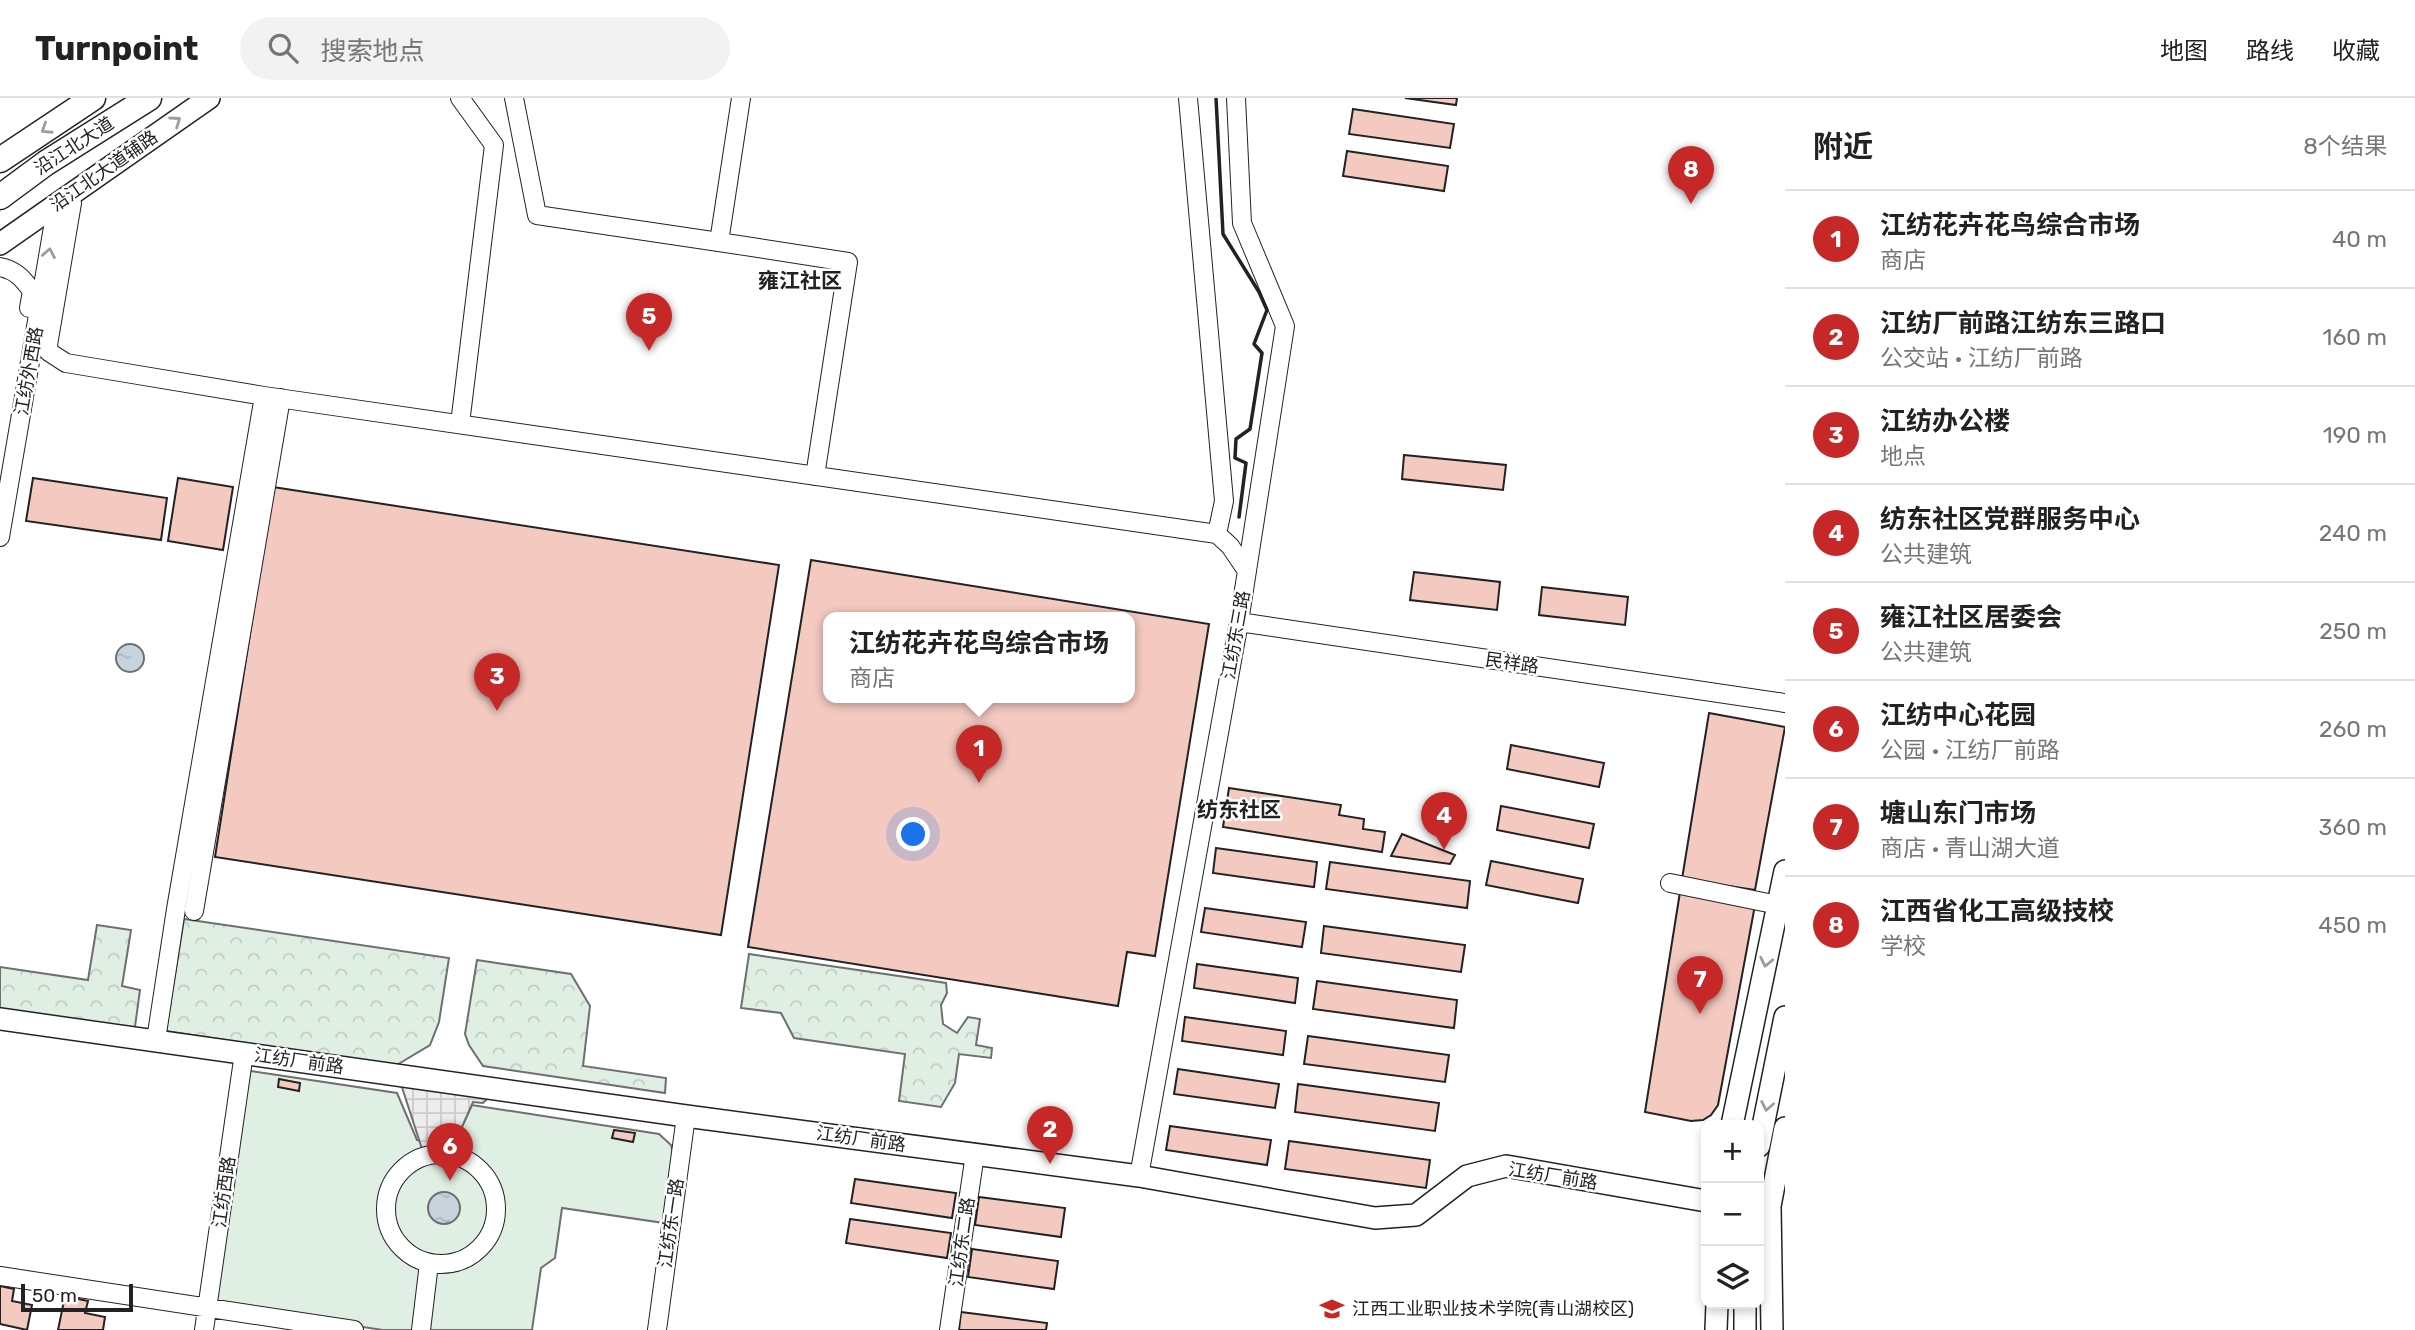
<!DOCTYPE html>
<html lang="zh">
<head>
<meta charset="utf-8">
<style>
  body { margin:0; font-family:Rubik,"Noto Sans SC",sans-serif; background:#f2f2f2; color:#222 }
  .controls { position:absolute; right:21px; bottom:21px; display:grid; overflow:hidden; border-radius:14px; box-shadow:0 4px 10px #0003 }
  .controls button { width:63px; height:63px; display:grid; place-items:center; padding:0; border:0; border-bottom:2px solid #e0e0e0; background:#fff; color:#222; font:35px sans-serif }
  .scale { position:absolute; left:21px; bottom:18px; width:112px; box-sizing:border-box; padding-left:7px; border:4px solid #222; border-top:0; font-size:19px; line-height:24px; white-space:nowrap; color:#222; -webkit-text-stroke:5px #fff; paint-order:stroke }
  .you { position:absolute; left:914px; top:737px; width:24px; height:24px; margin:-18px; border:5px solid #fff; border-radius:50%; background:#1a73e8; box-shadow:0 0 0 10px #1a73e833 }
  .badge { display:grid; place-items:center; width:46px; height:46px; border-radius:50%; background:#c62828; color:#fff; font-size:23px; font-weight:700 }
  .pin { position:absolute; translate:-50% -58px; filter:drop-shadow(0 2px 4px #0008) }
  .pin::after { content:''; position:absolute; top:37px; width:24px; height:21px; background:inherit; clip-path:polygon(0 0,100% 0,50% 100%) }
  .popup { position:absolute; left:823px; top:514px; width:312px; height:91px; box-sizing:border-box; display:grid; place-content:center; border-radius:14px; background:#fff; filter:drop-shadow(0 2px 5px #0005); font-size:23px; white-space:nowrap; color:#767676 }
  .popup b { font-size:26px; color:#222 }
  .popup::after { content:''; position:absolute; left:50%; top:100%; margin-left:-14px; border:14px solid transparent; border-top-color:#fff }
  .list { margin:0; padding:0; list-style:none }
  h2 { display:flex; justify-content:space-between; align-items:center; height:91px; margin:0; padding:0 28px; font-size:30px }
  h2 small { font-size:23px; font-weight:400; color:#767676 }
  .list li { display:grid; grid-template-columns:46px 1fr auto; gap:21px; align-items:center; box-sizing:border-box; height:98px; padding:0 28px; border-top:2px solid #e0e0e0 }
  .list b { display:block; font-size:26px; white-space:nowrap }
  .list p { margin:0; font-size:23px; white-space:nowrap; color:#767676 }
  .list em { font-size:23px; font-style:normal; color:#767676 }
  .icon { flex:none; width:38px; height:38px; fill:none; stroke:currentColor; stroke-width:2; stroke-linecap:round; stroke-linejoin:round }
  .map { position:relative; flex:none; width:1785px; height:1232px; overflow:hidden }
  header { display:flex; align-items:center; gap:42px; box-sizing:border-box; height:98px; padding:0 35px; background:#fff; border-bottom:2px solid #e0e0e0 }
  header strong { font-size:33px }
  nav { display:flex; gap:38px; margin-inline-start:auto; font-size:24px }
  .search { width:490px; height:63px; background:#f2f2f2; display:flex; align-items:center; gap:18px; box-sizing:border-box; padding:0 24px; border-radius:38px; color:#767676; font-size:26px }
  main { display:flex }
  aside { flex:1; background:#fff }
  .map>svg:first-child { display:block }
</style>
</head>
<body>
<header>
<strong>Turnpoint</strong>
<div class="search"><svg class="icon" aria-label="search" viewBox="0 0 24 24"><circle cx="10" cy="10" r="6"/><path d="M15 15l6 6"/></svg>搜索地点</div>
<nav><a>地图</a><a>路线</a><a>收藏</a></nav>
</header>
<main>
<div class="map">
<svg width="1785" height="1232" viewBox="0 0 1785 1232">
  <defs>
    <pattern id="forest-crowns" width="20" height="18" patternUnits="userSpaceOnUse" patternTransform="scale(1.75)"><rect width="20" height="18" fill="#e0efe3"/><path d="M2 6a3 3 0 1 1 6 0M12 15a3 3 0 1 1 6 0" fill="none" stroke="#c0cdc2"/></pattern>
    <pattern id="plaza-grid" width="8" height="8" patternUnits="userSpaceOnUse" patternTransform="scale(1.75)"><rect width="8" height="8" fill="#ededed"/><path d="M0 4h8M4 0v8" fill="none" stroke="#cbcbcb"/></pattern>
    <pattern id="water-ripples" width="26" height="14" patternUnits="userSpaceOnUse" patternTransform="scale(1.75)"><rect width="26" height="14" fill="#c7d3dd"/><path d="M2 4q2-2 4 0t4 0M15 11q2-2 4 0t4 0" fill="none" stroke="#abb5bd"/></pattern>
  </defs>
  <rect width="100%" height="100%" fill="#fff"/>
  <path fill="url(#forest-crowns)" stroke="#6f6f6f" stroke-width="2" d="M184,821l265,39 -10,64 -9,23 -35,21 -229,-35z
    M97,827l34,5 -9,56 18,4 -6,44 -134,-20v-47l88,13z
    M749,856l197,29 1,10 -6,12 2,19 14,9 11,-16 12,2 -4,26 16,3 -1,10 -32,-4 -4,29 -14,24 -42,-6 6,-47 -111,-16 -13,-25 -40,-5z
    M477,862l94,14 19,32 -7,60 83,12 -1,15 -182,-27 -14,-21 -4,-11z"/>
  <path fill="#e0efe3" stroke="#6f6f6f" stroke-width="2" d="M244,972l153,23 20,47 36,6 19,-41 187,29 12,11 3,11 -10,67 -102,-15 -7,50 -14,10 -9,62h-149l-170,-25z"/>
  <path fill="url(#plaza-grid)" stroke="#6f6f6f" stroke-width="2" d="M398,977l99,15 -14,13 -10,-1 -23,52 -26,1z"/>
  <path fill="url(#water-ripples)" stroke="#6f6f6f" stroke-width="2" d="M116 560a14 14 0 1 1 28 0a14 14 0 1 1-28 0Z
    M428 1110a16 16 0 1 1 32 0a16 16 0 1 1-32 0Z"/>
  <path fill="#f3c9c0" stroke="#222" stroke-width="2" fill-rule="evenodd" d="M1405,0h52l-1,7z
    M1353,11l101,15 -4,24 -101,-14z
    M1347,53l101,15 -4,25 -101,-15z
    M1404,357l102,10 -3,25 -101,-11z
    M33,380l134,20 -6,42 -135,-19z
    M178,380l55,9 -10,63 -55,-9z
    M273,389l506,78 -58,370 -506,-78z
    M811,462l398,64 -54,332 -28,-4 -9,54 -370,-59zM828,519h302v80h-302z
    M1414,474l86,10 -3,28 -87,-10z
    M1542,489l86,10 -3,28 -86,-10z
    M1709,615l76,14 -30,163 -73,-11z
    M1511,647l93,18 -5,24 -92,-18z
    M1229,690l112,17 -2,10 25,4 -1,10 22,3 -3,20 -159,-25z
    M1501,708l93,18 -5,24 -92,-18z
    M1402,736l53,21 -5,9 -59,-8z
    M1216,750l101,14 -3,25 -101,-14z
    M1491,763l92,18 -5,24 -92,-18z
    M1330,764l140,19 -3,27 -141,-19z
    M1680,794l75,13 -37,200 -7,10 -8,5 -12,1 -46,-9z
    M1205,810l101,14 -4,25 -101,-15z
    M1324,828l141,19 -4,27 -140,-19z
    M1197,866l101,14 -3,25 -101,-15z
    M1317,883l140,19 -3,28 -141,-19z
    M1185,919l101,14 -3,24 -101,-14z
    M1308,938l141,19 -4,27 -141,-18z
    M1178,971l101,15 -4,24 -101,-14z
    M279,981l21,4 -1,8 -21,-4z
    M1298,986l141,19 -4,28 -140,-19z
    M1170,1028l101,14 -4,25 -101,-15z
    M614,1032l21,3 -2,9 -21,-4z
    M1289,1043l141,19 -4,28 -141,-19z
    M855,1081l101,14 -4,25 -101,-15z
    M979,1099l86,11 -4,29 -86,-12z
    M850,1121l101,14 -4,25 -101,-15z
    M972,1151l86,12 -4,28 -86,-12z
    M0,1188l14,3 -2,12 20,4 -5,25 -27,-6z
    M65,1198l23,5 -3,12 20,4 -2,13h-45z
    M961,1214l86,11 -1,7h-87z"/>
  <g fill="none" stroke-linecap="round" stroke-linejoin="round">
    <g stroke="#222" stroke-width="20">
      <path id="minor" d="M514,0l23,117 182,27
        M741,0l-22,144 129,20 -33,214
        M1188,0l36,403 -7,33
        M72,105l-24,142 1,7 17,11 198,33 953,138 13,12 17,25
        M0,169c16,3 23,12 32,24l-3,17
        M460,326l34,-279 -34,-47
        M0,439l57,-333
        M1239,524l546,81
        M1670,785l108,22
        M194,813l87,-513
        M156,942l20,-131 88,-513
        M386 1111a55 55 0 1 1 110 0a55 55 0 1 1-110 0Z
        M1139,1078l100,-554 46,-296 -43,-103 -6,-125
        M0,1178l354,54
        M204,1232l40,-277
        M421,1232l8,-67
        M657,1232l29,-214
        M949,1232l26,-176"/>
    </g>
    <g stroke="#222" stroke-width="24">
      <path id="major" d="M0,146l209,-146
        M0,921l686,97 453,60 236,42 41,-3 51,-39 39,-10 200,35
        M1732,1027l53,-254
        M1759,1048l26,-129
        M1716,1232l1,-26
        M1745,1232v-26
        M1772,1232l-2,-124 15,-78"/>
    </g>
    <g stroke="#222" stroke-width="27">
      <path id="highway" d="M0,62l93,-62
        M0,99l46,-34 103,-65"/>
    </g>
    <use href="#minor" stroke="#fff" stroke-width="18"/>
    <use href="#major" stroke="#fff" stroke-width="21"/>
    <use href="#highway" stroke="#fff" stroke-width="24"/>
    <path stroke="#222" stroke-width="3.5" d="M1216,0l7,136 36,58 8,18 -13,34 8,9 -12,76 -14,10 -1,19 11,5 -7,54"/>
  </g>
  <defs><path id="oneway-chevron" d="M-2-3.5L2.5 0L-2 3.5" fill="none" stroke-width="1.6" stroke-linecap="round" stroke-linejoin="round" transform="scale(1.75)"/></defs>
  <g stroke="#9c9c9c">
    <use href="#oneway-chevron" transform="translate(176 23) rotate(-35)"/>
    <use href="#oneway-chevron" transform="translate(46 31) rotate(147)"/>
    <use href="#oneway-chevron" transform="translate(49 155) rotate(-80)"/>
    <use href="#oneway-chevron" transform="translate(1766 864) rotate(102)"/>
    <use href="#oneway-chevron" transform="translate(1767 1008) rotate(101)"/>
  </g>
  <defs>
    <g id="university-bare" transform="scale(1.89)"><path d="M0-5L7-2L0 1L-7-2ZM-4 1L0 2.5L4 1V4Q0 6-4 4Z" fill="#c62828" stroke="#fff" stroke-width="2.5" paint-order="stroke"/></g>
  </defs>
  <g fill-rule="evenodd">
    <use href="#university-bare" x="1332" y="1211"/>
  </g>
  <g text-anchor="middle" stroke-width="5" stroke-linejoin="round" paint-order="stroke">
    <g font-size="18" fill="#222" stroke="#fff">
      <text transform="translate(74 48) rotate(-33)" y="6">沿江北大道</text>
      <text transform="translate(104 73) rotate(-35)" y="6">沿江北大道辅路</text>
      <text transform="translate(29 273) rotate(-80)" y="6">江纺外西路</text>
      <text transform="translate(1236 537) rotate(-80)" y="6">江纺东三路</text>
      <text transform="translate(1512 565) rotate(8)" y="6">民祥路</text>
      <text transform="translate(299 963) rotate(8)" y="6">江纺厂前路</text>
      <text transform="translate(861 1041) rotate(8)" y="6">江纺厂前路</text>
      <text transform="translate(1553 1078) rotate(9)" y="6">江纺厂前路</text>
      <text transform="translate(224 1094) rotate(-82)" y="6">江纺西路</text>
      <text transform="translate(671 1125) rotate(-82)" y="6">江纺东一路</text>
      <text transform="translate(962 1144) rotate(-82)" y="6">江纺东二路</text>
    </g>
    <g font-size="18" fill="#222" stroke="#fff" text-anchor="start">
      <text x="1352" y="1217">江西工业职业技术学院(青山湖校区)</text>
    </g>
    <g font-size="21" font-weight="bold" fill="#222" stroke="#fff">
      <text x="800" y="190">雍江社区</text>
      <text x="1239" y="719">纺东社区</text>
    </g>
  </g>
</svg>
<div class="controls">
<button>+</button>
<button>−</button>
<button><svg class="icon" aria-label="layers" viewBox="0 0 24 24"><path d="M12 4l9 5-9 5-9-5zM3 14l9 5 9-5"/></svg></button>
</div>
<div class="scale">50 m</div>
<div class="you"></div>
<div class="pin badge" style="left:979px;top:685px">1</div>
<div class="popup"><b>江纺花卉花鸟综合市场</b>商店</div>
<div class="pin badge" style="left:1050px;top:1066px">2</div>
<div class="pin badge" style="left:497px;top:613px">3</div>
<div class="pin badge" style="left:1444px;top:752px">4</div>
<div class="pin badge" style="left:649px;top:253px">5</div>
<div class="pin badge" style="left:450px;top:1083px">6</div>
<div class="pin badge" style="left:1700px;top:916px">7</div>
<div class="pin badge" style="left:1691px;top:106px">8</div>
</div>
<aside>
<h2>附近<small>8个结果</small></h2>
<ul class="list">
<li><span class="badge">1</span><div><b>江纺花卉花鸟综合市场</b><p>商店</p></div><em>40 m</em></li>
<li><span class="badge">2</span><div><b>江纺厂前路江纺东三路口</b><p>公交站 · 江纺厂前路</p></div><em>160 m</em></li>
<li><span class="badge">3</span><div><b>江纺办公楼</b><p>地点</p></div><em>190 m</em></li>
<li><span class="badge">4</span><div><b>纺东社区党群服务中心</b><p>公共建筑</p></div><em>240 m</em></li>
<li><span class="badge">5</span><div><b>雍江社区居委会</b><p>公共建筑</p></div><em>250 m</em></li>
<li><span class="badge">6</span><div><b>江纺中心花园</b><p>公园 · 江纺厂前路</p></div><em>260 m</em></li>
<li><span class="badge">7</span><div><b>塘山东门市场</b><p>商店 · 青山湖大道</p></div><em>360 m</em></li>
<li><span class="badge">8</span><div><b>江西省化工高级技校</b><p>学校</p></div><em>450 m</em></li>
</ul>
</aside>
</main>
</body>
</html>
